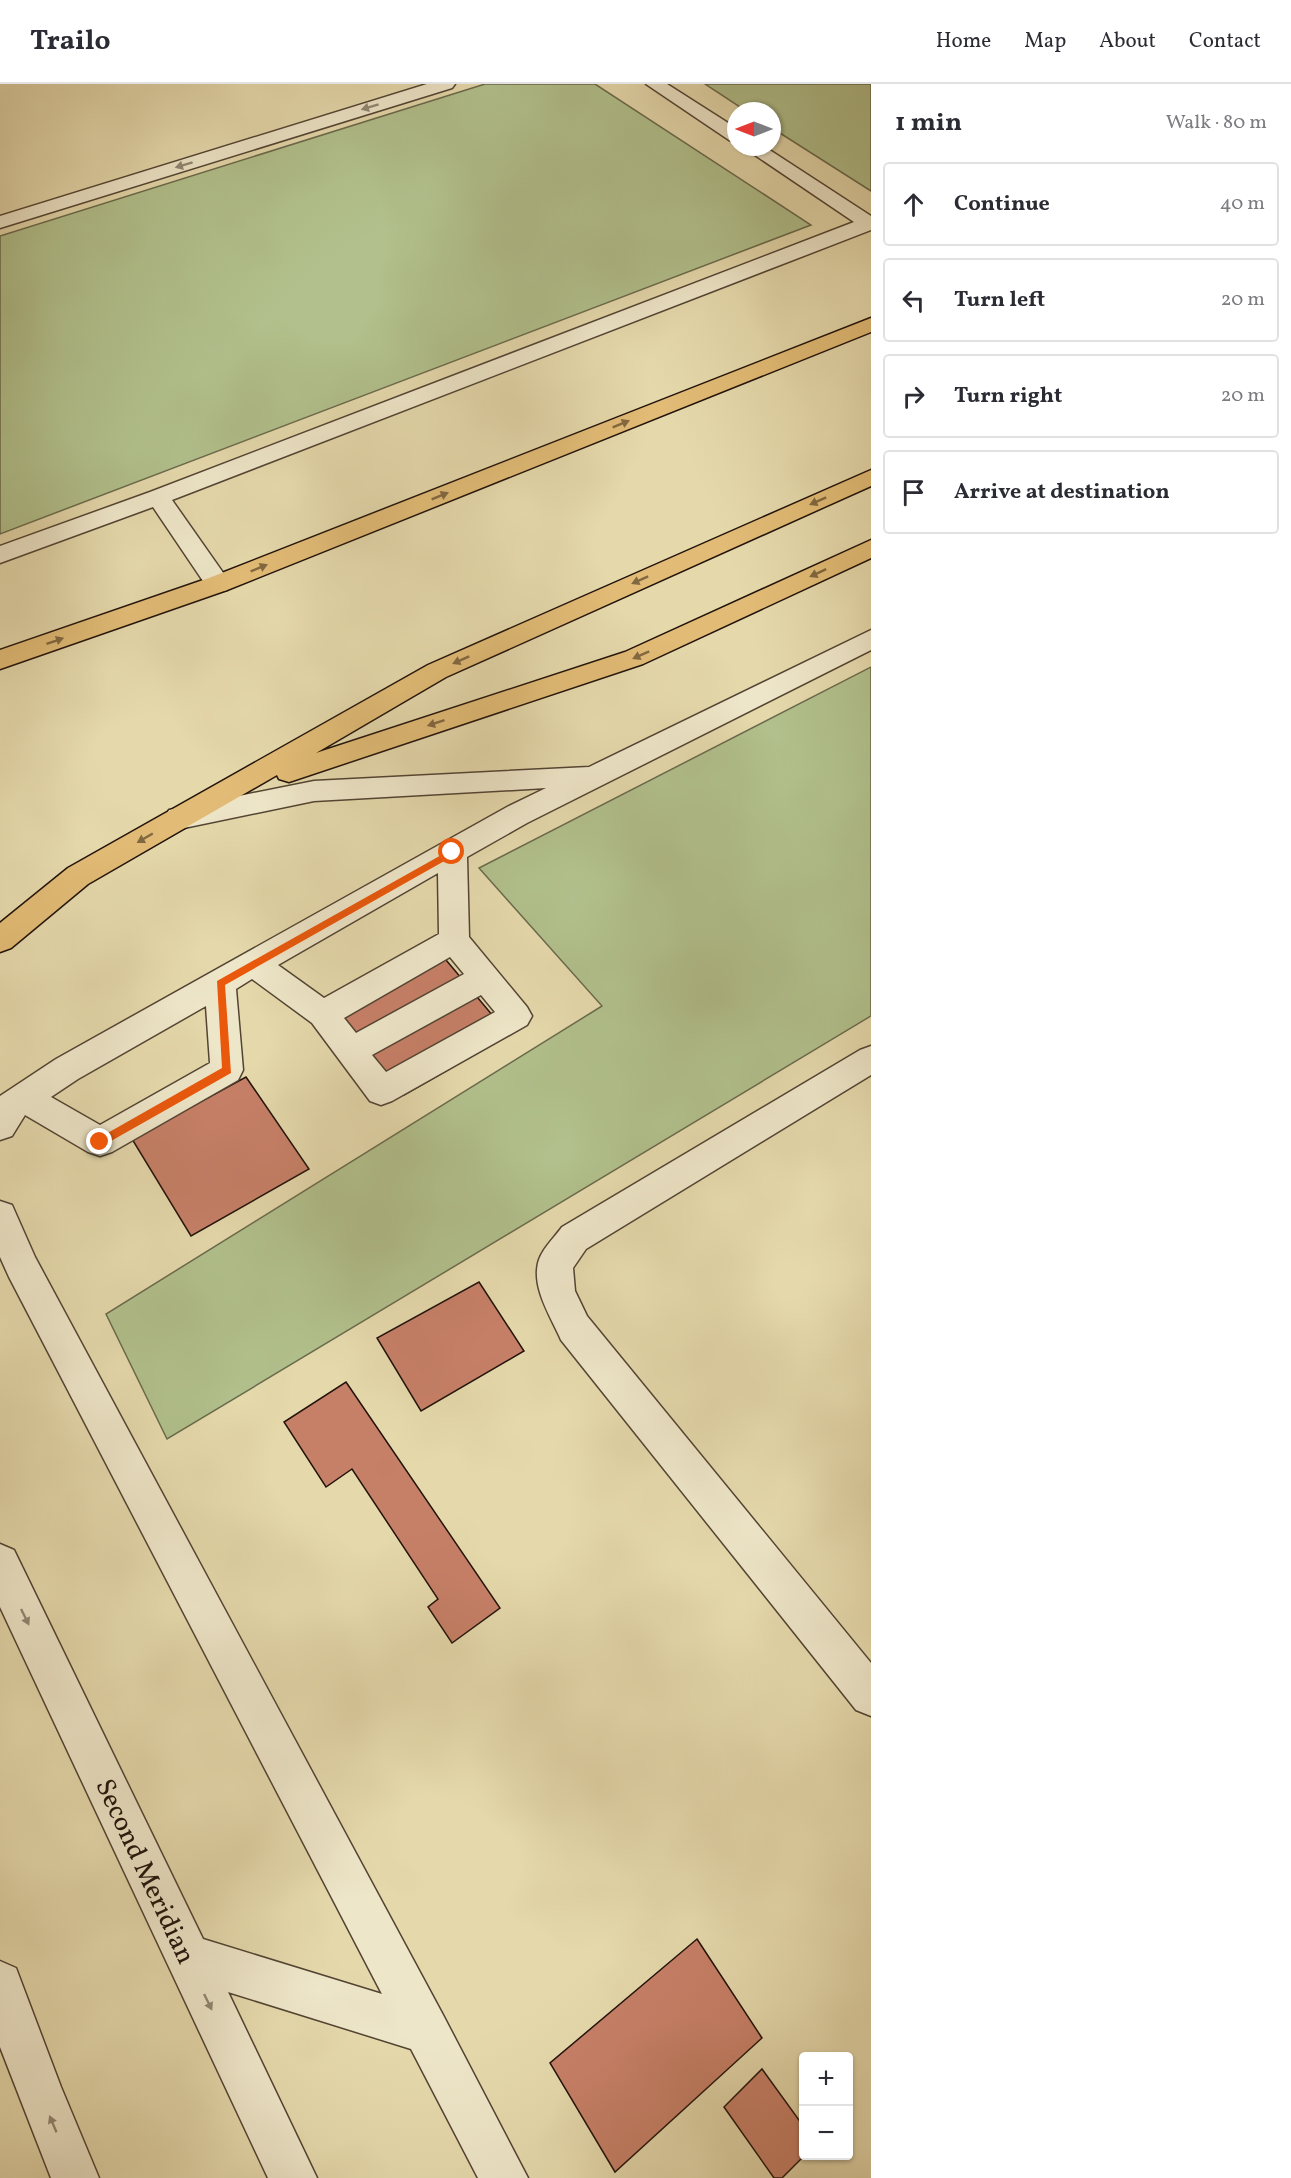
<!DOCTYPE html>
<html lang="en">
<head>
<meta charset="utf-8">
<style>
  body { margin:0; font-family:Vollkorn,serif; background:#f7f7f7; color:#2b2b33 }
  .controls { position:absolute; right:18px; bottom:18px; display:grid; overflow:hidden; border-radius:6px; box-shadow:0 2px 4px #0004 }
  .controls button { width:54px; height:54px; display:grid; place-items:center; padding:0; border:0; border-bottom:2px solid #e1e1e2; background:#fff; color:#2b2b33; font:30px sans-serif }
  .compass { position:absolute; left:727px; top:18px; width:54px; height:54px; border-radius:50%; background:#fff; box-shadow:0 2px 4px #0004; rotate:270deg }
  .stop { position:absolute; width:18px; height:18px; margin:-14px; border:4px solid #ea580c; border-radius:50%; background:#fff }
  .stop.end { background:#ea580c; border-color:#fff; box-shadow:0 2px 6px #0008 }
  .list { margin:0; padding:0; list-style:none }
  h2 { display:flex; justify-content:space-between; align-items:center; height:78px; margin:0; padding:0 24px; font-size:26px }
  h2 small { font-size:20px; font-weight:400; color:#7c7c81 }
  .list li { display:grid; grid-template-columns:39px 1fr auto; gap:18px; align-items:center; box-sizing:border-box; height:84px; margin:0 12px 12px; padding:0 12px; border:2px solid #e1e1e2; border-radius:6px }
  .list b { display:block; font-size:22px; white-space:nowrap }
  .list em { font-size:20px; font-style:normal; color:#7c7c81 }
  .icon { flex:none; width:33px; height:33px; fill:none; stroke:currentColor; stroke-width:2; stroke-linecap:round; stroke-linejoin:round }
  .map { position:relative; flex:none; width:871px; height:2094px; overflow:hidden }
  header { display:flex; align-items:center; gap:36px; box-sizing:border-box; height:84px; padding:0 30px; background:#fff; border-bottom:2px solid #e1e1e2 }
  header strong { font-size:28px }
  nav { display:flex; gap:33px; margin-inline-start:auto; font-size:21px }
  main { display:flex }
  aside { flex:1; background:#fff }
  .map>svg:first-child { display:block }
</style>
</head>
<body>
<header>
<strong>Trailo</strong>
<nav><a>Home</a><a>Map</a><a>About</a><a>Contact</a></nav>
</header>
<main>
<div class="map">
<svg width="871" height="2094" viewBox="0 0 871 2094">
  <rect width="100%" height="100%" fill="#e5d9ac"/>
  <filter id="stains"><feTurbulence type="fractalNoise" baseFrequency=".00333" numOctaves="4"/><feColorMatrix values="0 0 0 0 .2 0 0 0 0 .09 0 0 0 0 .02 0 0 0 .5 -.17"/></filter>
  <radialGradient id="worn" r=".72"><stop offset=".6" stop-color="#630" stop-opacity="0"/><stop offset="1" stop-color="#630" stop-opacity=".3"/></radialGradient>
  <path fill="#b1c08c" stroke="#6a6a4c" stroke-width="1.5" d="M485,0h110l216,141 -811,309v-298z
    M705,0h166v107l-99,-63v-17h-26z
    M871,583v349l-704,423 -61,-125 496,-308 -123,-138z"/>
  <path fill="#c78068" stroke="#22130b" stroke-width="1.5" d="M441,870l68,81 -105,60 -67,-85z
    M246,993l63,92 -118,67 -59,-97z
    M479,1198l45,69 -103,60 -44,-73z
    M346,1298l154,226 -48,35 -24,-36 10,-8 -86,-130 -26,18 -42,-65z
    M697,1855l65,99 -147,134 -65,-109z
    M762,1985l42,58v29l-22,22h-8l-50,-71z"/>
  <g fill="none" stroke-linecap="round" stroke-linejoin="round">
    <g stroke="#534433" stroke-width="3">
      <path id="minor" d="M427,0h28l-3,4 -452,140v-12z
        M646,0h21l69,44v14l-7,-2z
        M743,63h22l106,69v14l-699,270 59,84 -4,6 -9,2 -9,-2 -56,-83 -153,56v-17l150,-54 704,-270z
        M871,546v20l-344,173 -60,34 2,80 58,70 5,9 -5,9 -135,76 -11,4 -11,-4 -58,-78 -60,-44 -16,10 7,81 -5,10 -126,72 -12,4 -12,-4 -63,-37 -13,21 -12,4v-44l56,-37 451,-252 39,-19 -232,13 -135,28 -10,-3 -4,-8 4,-8 145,-29 275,-14zM438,789l1,61 -115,64 -46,-33zM450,873l14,17 -108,59 -12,-15zM481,911l14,17 -109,60 -14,-17zM206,922l4,57 -110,62 -49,-28 27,-18z
        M871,962v29l-285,174 -13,19 2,23 12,25 284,347v53l-15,-6 -295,-370c-10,-23 -29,-51 -23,-77 3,-13 16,-25 24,-36l298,-177z
        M0,1117l12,4 23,52 408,758 85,163h-50l-67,-129 -183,-57 89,186h-49l-268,-571v-63l14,6 189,389 179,55 -373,-717 -9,-20z
        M0,1877l16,7 45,119 38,91h-48l-51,-131z"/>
    </g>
    <g stroke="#22130b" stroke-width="3">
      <path id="major" d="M871,234v14l-644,258 -227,79v-19l209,-72z
        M871,386v16l-425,191 -130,76 309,-101 246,-112v18l-228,106 -354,118 -10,-3 -2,-4 -189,109 -77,64 -11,4v-29l68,-55 360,-203z"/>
    </g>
    <use href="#minor" fill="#eee6c9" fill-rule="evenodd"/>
    <use href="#major" fill="#e2bc76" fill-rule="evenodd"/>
  </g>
  <defs><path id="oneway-solid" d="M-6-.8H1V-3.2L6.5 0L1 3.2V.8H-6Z" transform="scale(1.5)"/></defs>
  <g fill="#928774">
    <use href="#oneway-solid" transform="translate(370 23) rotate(163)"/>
    <use href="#oneway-solid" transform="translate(184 81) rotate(163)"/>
    <use href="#oneway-solid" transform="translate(25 1533) rotate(64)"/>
    <use href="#oneway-solid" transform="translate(208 1918) rotate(64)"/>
    <use href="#oneway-solid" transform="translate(53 2040) rotate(-113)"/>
  </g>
  <g fill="#826840">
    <use href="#oneway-solid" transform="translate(621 340) rotate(-22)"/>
    <use href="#oneway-solid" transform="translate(440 412) rotate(-22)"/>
    <use href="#oneway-solid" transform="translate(818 417) rotate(156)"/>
    <use href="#oneway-solid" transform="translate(259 484) rotate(-22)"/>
    <use href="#oneway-solid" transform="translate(818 489) rotate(155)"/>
    <use href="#oneway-solid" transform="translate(640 496) rotate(156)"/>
    <use href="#oneway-solid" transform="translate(55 557) rotate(-19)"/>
    <use href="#oneway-solid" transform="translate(641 571) rotate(156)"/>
    <use href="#oneway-solid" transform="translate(461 576) rotate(156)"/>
    <use href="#oneway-solid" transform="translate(436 639) rotate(162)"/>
    <use href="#oneway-solid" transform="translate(145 754) rotate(150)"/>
  </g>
  <path fill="#ea580c" d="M452,765l4,3 -1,3 -230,130 6,88 -127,72h-7v-6l125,-71 -5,-87z"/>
  <g text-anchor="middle" stroke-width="5" stroke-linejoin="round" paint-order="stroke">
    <g font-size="27" fill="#22130b" stroke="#eee6c9">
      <text transform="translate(146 1787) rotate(65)" y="9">Second Meridian</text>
    </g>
  </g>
  <rect width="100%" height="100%" filter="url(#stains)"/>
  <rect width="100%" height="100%" fill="url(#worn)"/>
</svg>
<div class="controls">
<button>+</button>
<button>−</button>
</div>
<svg class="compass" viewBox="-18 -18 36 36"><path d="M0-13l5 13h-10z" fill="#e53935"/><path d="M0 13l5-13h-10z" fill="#7c7c81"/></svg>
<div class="stop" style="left:452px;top:768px"></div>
<div class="stop end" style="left:100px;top:1058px"></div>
</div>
<aside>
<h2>1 min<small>Walk · 80 m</small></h2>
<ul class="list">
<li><svg class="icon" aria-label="ahead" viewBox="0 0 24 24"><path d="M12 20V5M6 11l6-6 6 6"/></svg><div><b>Continue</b></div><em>40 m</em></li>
<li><svg class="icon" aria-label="left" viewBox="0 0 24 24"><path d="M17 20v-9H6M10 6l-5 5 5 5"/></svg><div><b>Turn left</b></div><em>20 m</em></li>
<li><svg class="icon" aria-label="right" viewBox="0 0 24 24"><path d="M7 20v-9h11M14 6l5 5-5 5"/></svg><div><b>Turn right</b></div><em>20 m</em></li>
<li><svg class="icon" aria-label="arrive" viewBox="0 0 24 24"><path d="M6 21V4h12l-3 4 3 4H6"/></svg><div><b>Arrive at destination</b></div></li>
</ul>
</aside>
</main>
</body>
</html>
